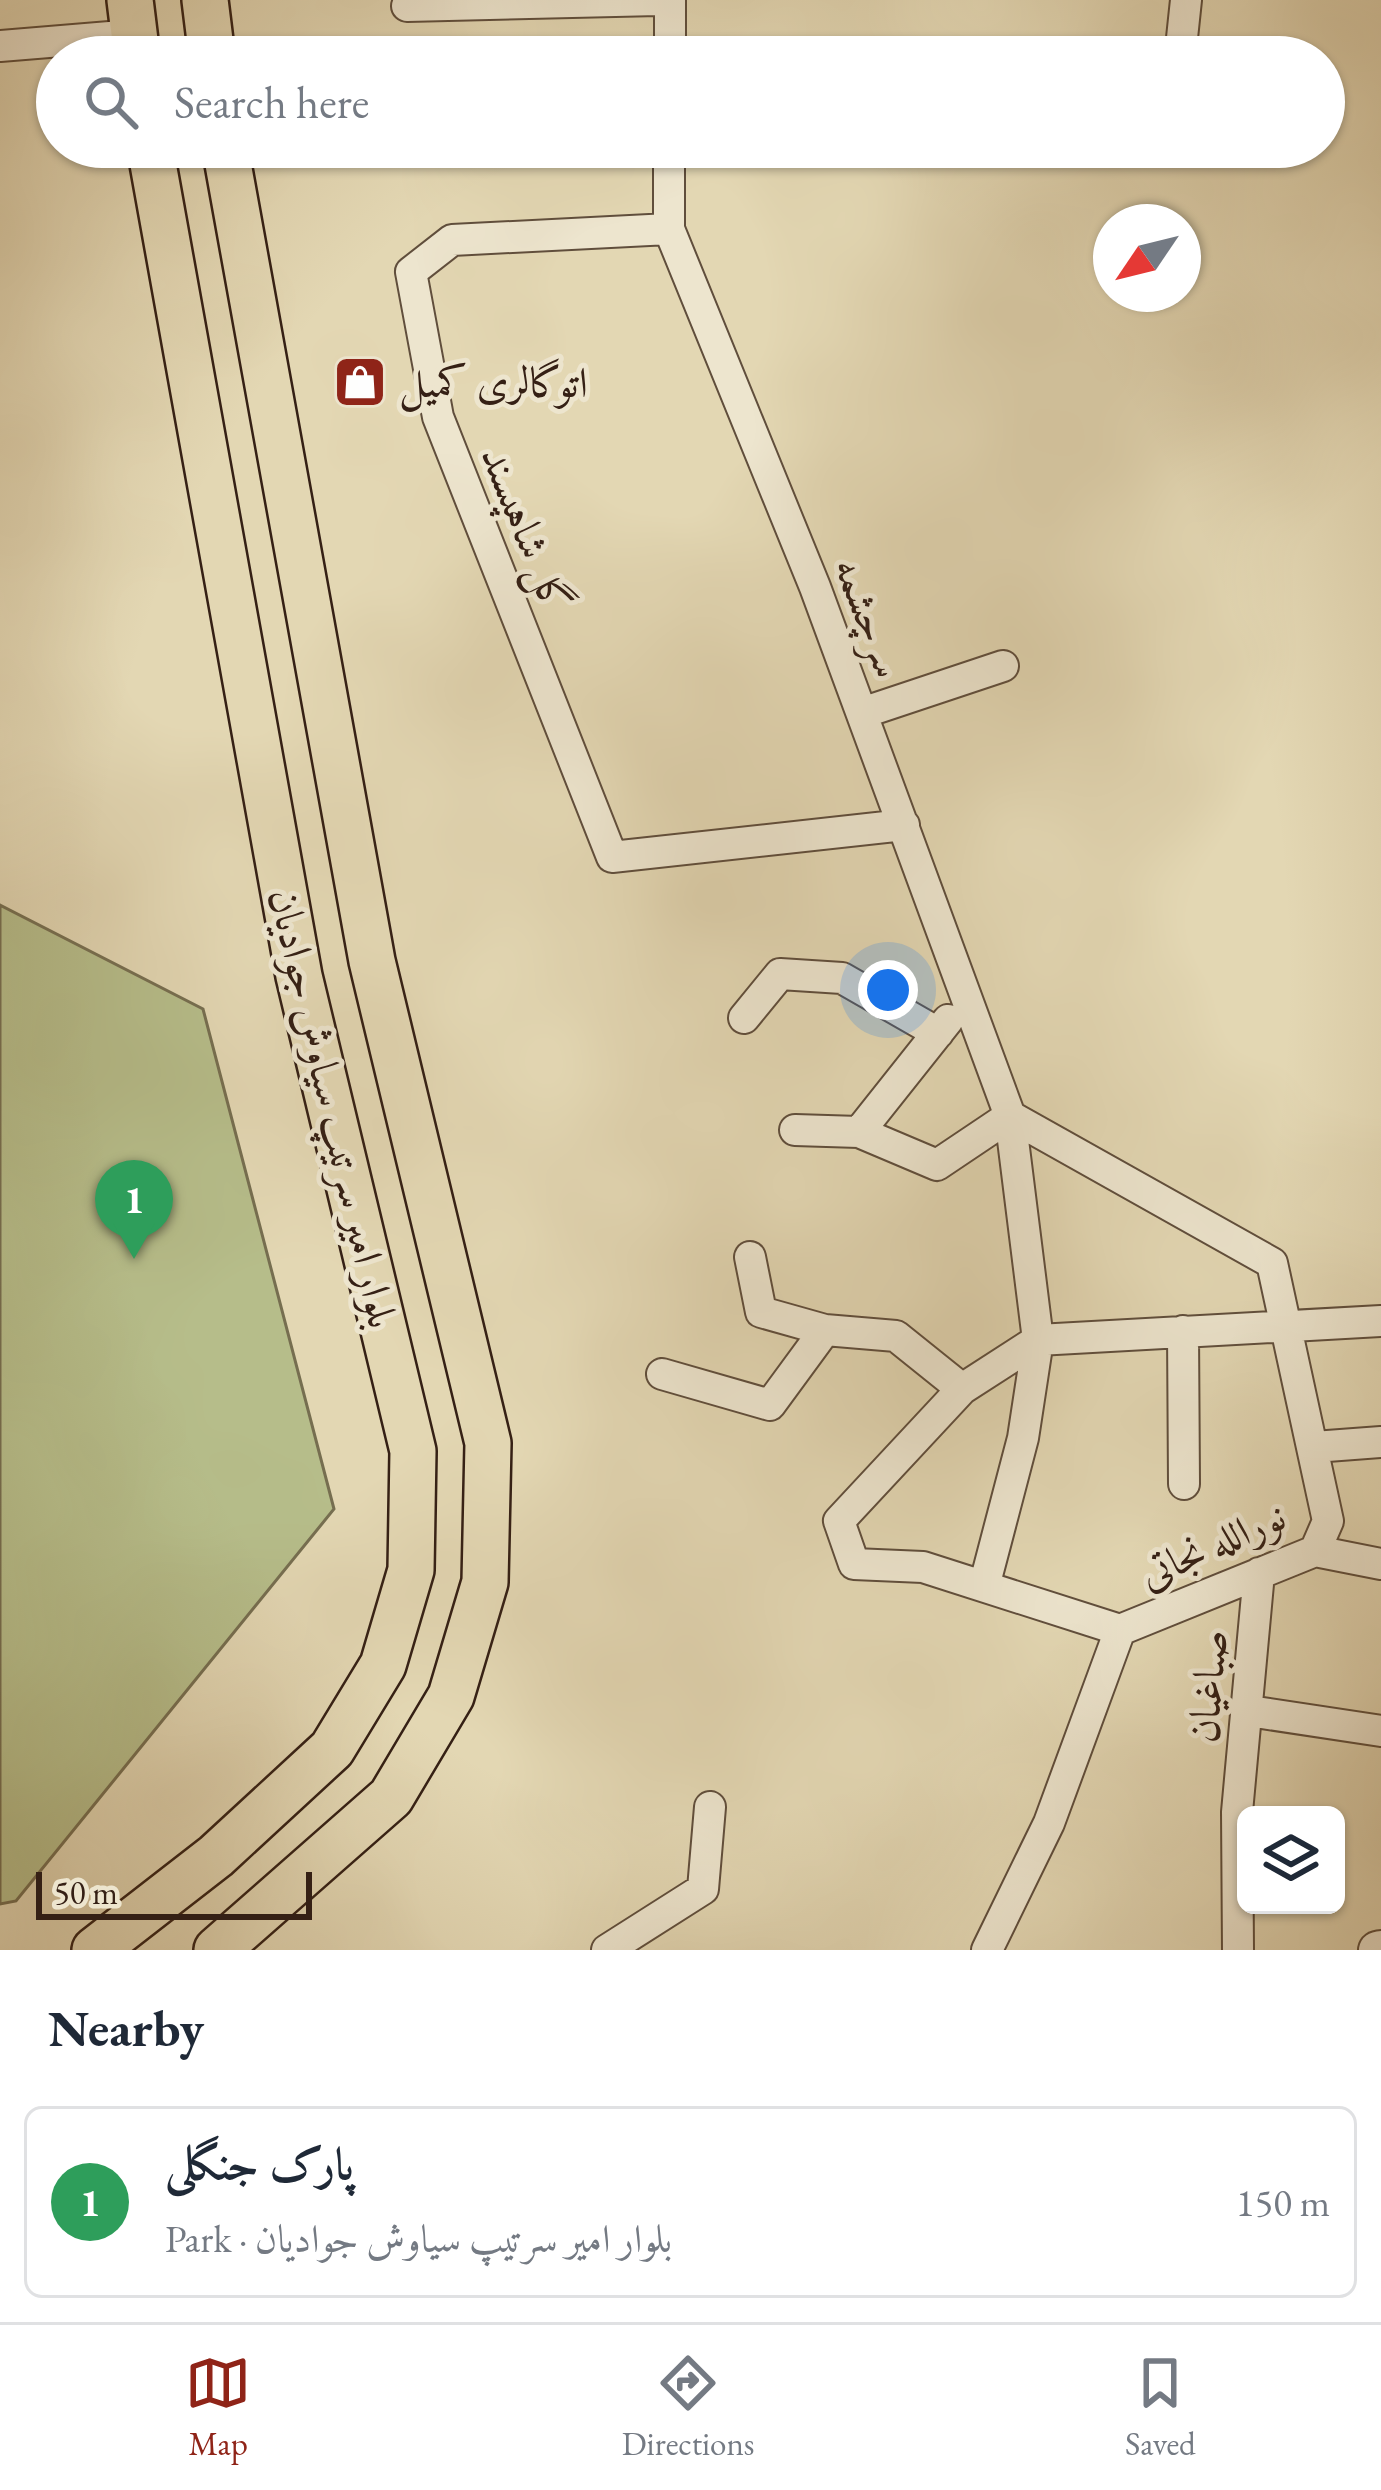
<!DOCTYPE html>
<html lang="en">
<head>
<meta charset="utf-8">
<style>
  body { margin:0; font-family:"EB Garamond",Amiri,serif; background:#f2f2f3; color:#1f2937 }
  .controls { position:absolute; right:36px; bottom:36px; display:grid; overflow:hidden; border-radius:18px; box-shadow:0 3px 9px #0004 }
  .controls button { width:108px; height:108px; display:grid; place-items:center; padding:0; border:0; border-bottom:3px solid #e0e1e3; background:#fff; color:#1f2937; font:60px sans-serif }
  .compass { position:absolute; left:1093px; top:204px; width:108px; height:108px; border-radius:50%; background:#fff; box-shadow:0 3px 9px #0004; rotate:235deg }
  .scale { position:absolute; left:36px; bottom:30px; width:276px; box-sizing:border-box; padding-left:12px; border:6px solid #352015; border-top:0; font-size:33px; line-height:42px; white-space:nowrap; color:#352015; -webkit-text-stroke:9px #ede5ce; paint-order:stroke }
  .you { position:absolute; left:888px; top:990px; width:42px; height:42px; margin:-30px; border:9px solid #fff; border-radius:50%; background:#1a73e8; box-shadow:0 0 0 18px #1a73e833 }
  .badge { display:grid; place-items:center; width:78px; height:78px; border-radius:50%; background:#8f2418; color:#fff; font-size:39px; font-weight:700 }
  .pin { position:absolute; translate:-50% -99px; filter:drop-shadow(0 3px 6px #0008) }
  .pin::after { content:''; position:absolute; top:63px; width:42px; height:36px; background:inherit; clip-path:polygon(0 0,100% 0,50% 100%) }
  .list { margin:0; padding:0; list-style:none }
  h2 { display:flex; justify-content:space-between; align-items:center; height:156px; margin:0; padding:0 48px; font-size:51px }
  h2 small { font-size:39px; font-weight:400; color:#747a83 }
  .list li { display:grid; grid-template-columns:78px 1fr auto; gap:36px; align-items:center; box-sizing:border-box; height:192px; margin:0 24px 24px; padding:0 24px; border:3px solid #e0e1e3; border-radius:18px }
  .list b { display:block; font-size:45px; white-space:nowrap }
  .list p { margin:0; font-size:39px; white-space:nowrap; color:#747a83 }
  .list em { font-size:39px; font-style:normal; color:#747a83 }
  .icon { flex:none; width:66px; height:66px; fill:none; stroke:currentColor; stroke-width:2; stroke-linecap:round; stroke-linejoin:round }
  .map { position:relative; flex:none; width:1381px; height:1950px; overflow:hidden }
  .search { position:absolute; background:#fff; box-shadow:0 3px 9px #0004; left:36px; right:36px; top:36px; height:132px; display:flex; align-items:center; gap:30px; box-sizing:border-box; padding:0 42px; border-radius:66px; color:#747a83; font-size:45px }
  .sheet { height:372px; background:#fff }
  nav { display:flex; justify-content:space-around; align-items:center; box-sizing:border-box; height:168px; border-top:3px solid #e0e1e3; background:#fff; font-size:33px; color:#747a83 }
  nav a { display:grid; justify-items:center; gap:6px }
  nav .on { color:#8f2418 }
  .map>svg:first-child { display:block }
</style>
</head>
<body>
<div class="map">
<svg width="1381" height="1950" viewBox="0 0 1381 1950">
  <rect width="100%" height="100%" fill="#e3d7b3"/>
  <filter id="stains"><feTurbulence type="fractalNoise" baseFrequency=".00167" numOctaves="4"/><feColorMatrix values="0 0 0 0 .2 0 0 0 0 .09 0 0 0 0 .02 0 0 0 .5 -.17"/></filter>
  <radialGradient id="worn" r=".72"><stop offset=".6" stop-color="#630" stop-opacity="0"/><stop offset="1" stop-color="#630" stop-opacity=".3"/></radialGradient>
  <path fill="#b6bd8a" stroke="#766e50" stroke-width="3" d="M0,905l203,104 131,500 -318,392 -16,3z"/>
  <g fill="none" stroke-linecap="round" stroke-linejoin="round">
    <g stroke="#604e3c" stroke-width="34">
      <path id="minor" d="M407,6l251,-6
        M0,46l134,-11
        M670,57v-57
        M1180,57l6,-57
        M669,147v82l146,358 195,529 28,224 -15,98 -38,145
        M669,229l-217,11 -41,32 27,145 174,440 292,-32
        M862,713l141,-47
        M744,1018l36,-44 62,4 96,55
        M795,1130l64,2 78,33 73,-49
        M859,1132l89,-112
        M750,1257l11,55 64,18 71,6 66,53
        M1183,1331l1,153
        M662,1374l108,31 55,-75
        M1314,1447l67,-5
        M1315,1551l66,13
        M1120,1630l-197,-63 -69,-3 -15,-43 123,-132 76,-49 343,-19
        M1249,1711l132,20
        M607,1950l96,-61 7,-82
        M987,1950l62,-127 71,-193 195,-79 13,-30 -56,-258 -262,-147
        M1238,1950l-1,-138 22,-239"/>
    </g>
    <g stroke="#604e3c" stroke-width="40">
      <path id="tertiary" d="M1377,1950l4,-1"/>
    </g>
    <g stroke="#352015" stroke-width="50">
      <path id="primary" d="M130,0l7,57
        M205,0l7,57
        M95,1950l121,-94 116,-107 51,-84 28,-95 2,-119 -114,-475 -149,-829
        M217,1950l174,-153 60,-101 34,-114 3,-139 -116,-482 -147,-814"/>
    </g>
    <use href="#minor" stroke="#ede5ce" stroke-width="30"/>
    <use href="#tertiary" stroke="#ede5ce" stroke-width="36"/>
    <use href="#primary" stroke="#e3d7b3" stroke-width="45"/>
  </g>
  <defs>
    <g id="shop-square" transform="scale(2.7)"><rect x="-9" y="-9" width="18" height="18" rx="4" fill="#8f2418" stroke="#ede5ce"/><path d="M-5-2.5h2.3a2.7 3.5 0 0 1 5.4 0H5L5.5 6h-11ZM-1.5-2.5h3a1.5 2.3 0 0 0-3 0Z" fill="#fff"/></g>
  </defs>
  <g fill-rule="evenodd">
    <use href="#shop-square" x="360" y="382"/>
  </g>
  <g text-anchor="middle" stroke-width="10" stroke-linejoin="round" paint-order="stroke">
    <g font-size="42" fill="#352015" stroke="#ede5ce" text-anchor="start">
      <text x="399" y="397">اتوگالری کمیل</text>
    </g>
    <g font-size="42" fill="#352015" stroke="#ede5ce">
      <text transform="translate(527 529) rotate(68)" y="15">گل شاهپسند</text>
      <text transform="translate(870 617) rotate(69)" y="15">سرچشمه</text>
      <text transform="translate(334 1108) rotate(77)" y="15">بلوار امیر سرتیپ سیاوش جوادیان</text>
      <text transform="translate(1212 1544) rotate(-24)" y="15">نورالله نجاتی</text>
      <text transform="translate(1207 1686) rotate(-85)" y="15">صباغیان</text>
    </g>
  </g>
  <rect width="100%" height="100%" filter="url(#stains)"/>
  <rect width="100%" height="100%" fill="url(#worn)"/>
</svg>
<div class="controls">
<button><svg class="icon" aria-label="layers" viewBox="0 0 24 24"><path d="M12 4l9 5-9 5-9-5zM3 14l9 5 9-5"/></svg></button>
</div>
<svg class="compass" viewBox="-18 -18 36 36"><path d="M0-13l5 13h-10z" fill="#e53935"/><path d="M0 13l5-13h-10z" fill="#747a83"/></svg>
<div class="scale">50 m</div>
<div class="you"></div>
<div class="pin badge" style="left:134px;top:1259px;background:#2e9e5b">1</div>
<div class="search"><svg class="icon" aria-label="search" viewBox="0 0 24 24"><circle cx="10" cy="10" r="6"/><path d="M15 15l6 6"/></svg>Search here</div>
</div>
<section class="sheet">
<h2>Nearby<small></small></h2>
<ul class="list">
<li><span class="badge" style="background:#2e9e5b">1</span><div><b>پارک جنگلی</b><p>Park · بلوار امیر سرتیپ سیاوش جوادیان</p></div><em>150 m</em></li>
</ul>
</section>
<nav>
<a class="on"><svg class="icon" aria-label="map" viewBox="0 0 24 24"><path d="M3 6l6-2 6 2 6-2v14l-6 2-6-2-6 2zM9 4v14M15 6v14"/></svg>Map</a>
<a><svg class="icon" aria-label="directions" viewBox="0 0 24 24"><path d="M12 3l9 9-9 9-9-9zM9 14v-3h6M13 9l2 2-2 2"/></svg>Directions</a>
<a><svg class="icon" aria-label="saved" viewBox="0 0 24 24"><path d="M7 4h10v16l-5-4-5 4z"/></svg>Saved</a>
</nav>
</body>
</html>
